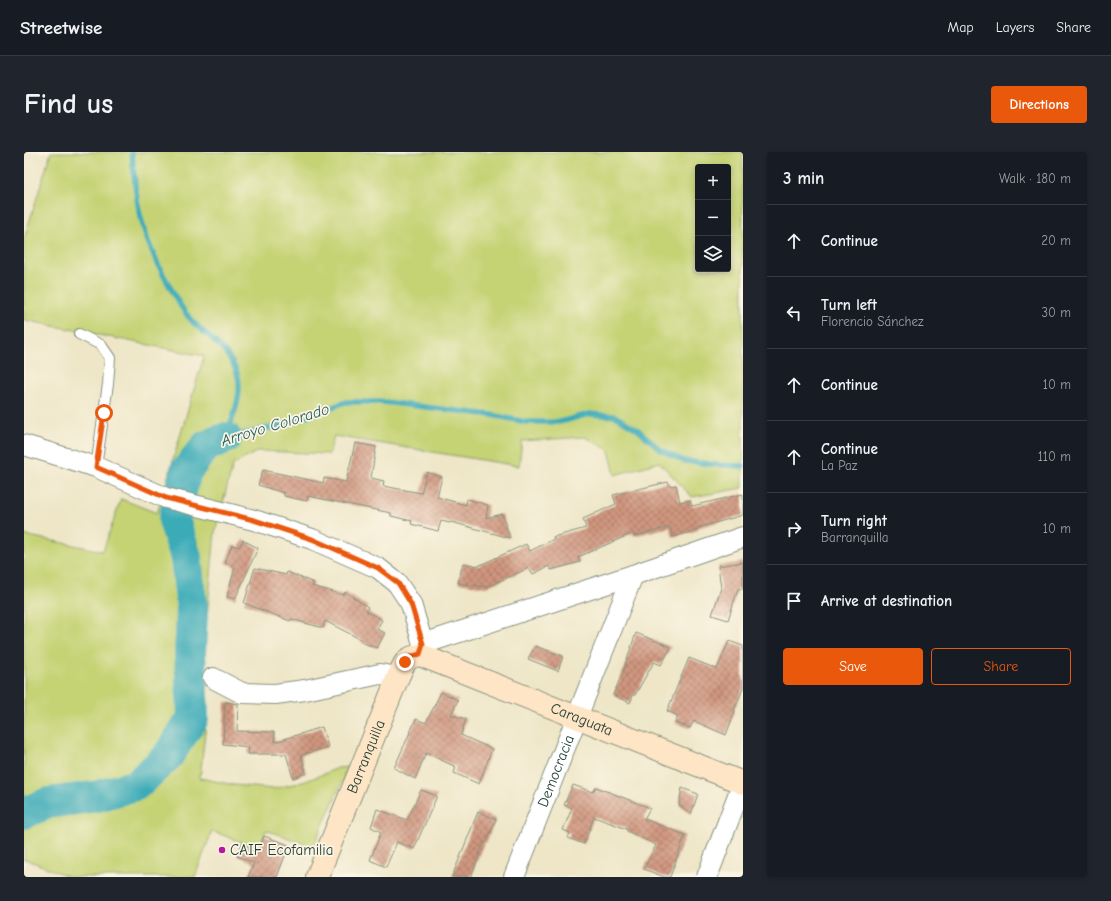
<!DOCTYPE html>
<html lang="en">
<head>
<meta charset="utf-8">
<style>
  body { margin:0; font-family:"Comic Neue",sans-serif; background:#20242c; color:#f1f3f6 }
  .controls { position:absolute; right:12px; top:12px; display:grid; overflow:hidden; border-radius:4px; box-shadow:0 2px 6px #0003 }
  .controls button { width:36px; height:36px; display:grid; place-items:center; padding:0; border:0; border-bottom:1px solid #363941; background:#171b24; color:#f1f3f6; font:20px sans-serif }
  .stop { position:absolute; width:12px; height:12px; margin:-9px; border:3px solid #ea580c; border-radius:50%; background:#fff }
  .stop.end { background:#ea580c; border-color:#fff; box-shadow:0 1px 4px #0008 }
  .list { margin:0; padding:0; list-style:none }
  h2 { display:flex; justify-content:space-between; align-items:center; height:52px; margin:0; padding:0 16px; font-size:17px }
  h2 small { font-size:13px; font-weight:400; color:#9ea1a6 }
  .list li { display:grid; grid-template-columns:26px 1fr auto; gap:12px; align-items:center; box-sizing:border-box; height:72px; padding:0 16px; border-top:1px solid #363941 }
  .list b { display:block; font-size:15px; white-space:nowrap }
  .list p { margin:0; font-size:13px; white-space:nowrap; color:#9ea1a6 }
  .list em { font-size:13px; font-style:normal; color:#9ea1a6 }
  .actions { display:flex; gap:8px; padding:12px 16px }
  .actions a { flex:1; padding:9px 0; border:1px solid #ea580c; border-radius:4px; text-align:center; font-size:14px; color:#ea580c }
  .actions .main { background:#ea580c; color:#fff }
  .icon { flex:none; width:22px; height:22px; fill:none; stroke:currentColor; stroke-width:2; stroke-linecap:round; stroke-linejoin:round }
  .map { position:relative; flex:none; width:719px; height:725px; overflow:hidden; border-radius:4px }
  header { display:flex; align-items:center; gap:24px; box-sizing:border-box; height:56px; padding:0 20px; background:#171b24; border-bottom:1px solid #363941 }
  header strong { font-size:19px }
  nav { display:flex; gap:22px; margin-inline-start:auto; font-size:14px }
  .intro { display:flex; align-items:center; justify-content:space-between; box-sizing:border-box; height:96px; padding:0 24px }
  h1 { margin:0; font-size:28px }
  .button { padding:10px 18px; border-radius:4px; background:#ea580c; color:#fff; font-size:14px; font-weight:700 }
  main { display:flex; gap:24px; padding:0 24px }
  aside { flex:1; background:#171b24; border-radius:4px; box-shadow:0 2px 6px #0003 }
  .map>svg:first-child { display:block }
</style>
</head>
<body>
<header>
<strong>Streetwise</strong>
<nav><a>Map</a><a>Layers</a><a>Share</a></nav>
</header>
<div class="intro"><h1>Find us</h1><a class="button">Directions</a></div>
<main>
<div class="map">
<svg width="719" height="725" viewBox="0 0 719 725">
  <defs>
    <pattern id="building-cross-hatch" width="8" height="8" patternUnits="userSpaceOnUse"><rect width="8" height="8" fill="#d0967f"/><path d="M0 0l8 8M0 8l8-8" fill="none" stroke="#a87c69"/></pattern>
  </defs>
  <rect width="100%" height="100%" fill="#fcf5e5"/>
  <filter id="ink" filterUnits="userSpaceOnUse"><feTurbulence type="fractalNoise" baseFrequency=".025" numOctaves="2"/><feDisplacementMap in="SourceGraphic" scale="8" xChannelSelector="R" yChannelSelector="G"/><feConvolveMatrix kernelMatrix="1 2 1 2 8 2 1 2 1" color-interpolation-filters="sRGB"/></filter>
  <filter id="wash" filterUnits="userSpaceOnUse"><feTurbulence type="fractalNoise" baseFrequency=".012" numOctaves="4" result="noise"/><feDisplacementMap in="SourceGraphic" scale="16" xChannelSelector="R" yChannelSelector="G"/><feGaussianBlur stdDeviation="0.9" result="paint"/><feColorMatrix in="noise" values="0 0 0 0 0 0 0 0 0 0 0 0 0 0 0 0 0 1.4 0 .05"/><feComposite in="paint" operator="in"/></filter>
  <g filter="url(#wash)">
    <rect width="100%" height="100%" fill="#eee6c7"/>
    <path fill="#c5d374" stroke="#728854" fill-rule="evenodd" d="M27,0h692v336l-51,9 -33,-35 -44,13 -6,-25 -24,-13 -63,4 -3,25 -185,-30 -5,18 -71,-3 -25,14 -18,67 -12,129 5,43 -8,74 34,7 39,4 33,-8 32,-13 11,-1 -36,80 -47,-17 -7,19 -47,-18 -17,46h-125l-45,-18 -1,1v-325l79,16 18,-52 36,14 47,-157 -180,-36v-81zM674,15h30v102h-30z"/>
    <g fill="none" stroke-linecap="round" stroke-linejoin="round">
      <path stroke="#3babb8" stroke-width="5.5" d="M108,0c2,22 3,44 9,66 5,22 17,48 28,67 6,12 14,26 23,36 18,19 35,25 45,52 7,21 -5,45 -11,65l56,-13 64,-23h37l109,13 34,7h34l29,-8 26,2 22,13 24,21 23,11 35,4 24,1"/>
      <path stroke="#3babb8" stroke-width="32" d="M0,661l24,-10 50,-7 38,-11 31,-28 26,-39 -3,-64 2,-45 -6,-52 -12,-37 12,-49 20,-25 20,-8"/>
    </g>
    <g id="blocks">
      <path fill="url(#building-cross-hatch)" d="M331,291l21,4 -5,31 13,3 -1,5 38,7 6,-21 15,5 -5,20 29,8 1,-6 21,6 -2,13 16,-4 8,24 -59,-16 -1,1 -9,-2 -3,10 -27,-7 1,-3 -21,-5v-3l-83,-17 -1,5 -23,-5v-3l-26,-8 5,-15 60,13 1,-5 22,4z
        M644,330l2,4 6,-1 4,17 10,-2 2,6 51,-12v21l-46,13 1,2 -25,7 -3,-10 -36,9 -1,-3 -55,24 2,5 -29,8 -2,-4 -16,8 -4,-6 -43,19 -28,-4 5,-20 15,3 48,-22 4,7 24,-12 -1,-2 33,-9 -3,-9 33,-15 -3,-9z
        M219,388l15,8 -23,51 -8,-2 8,-30 -10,-4 7,-18 7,2z
        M719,410v27h-5l-10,31 -16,-5 9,-27 -3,-22z
        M231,416l31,7 1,-3 27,11 -2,3 31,9 2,-3 23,15 -2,4 16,9 -5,9 8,4 -8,15 -16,-6 1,-2 -37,-19 -2,7 -32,-9 -1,2 -46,-18z
        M612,481l35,14 -10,18 -7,-3 -19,33h-2l-3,8 -17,-8 13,-30h-1z
        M705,489l14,5v43l-9,21 1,1 -9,24 -32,-14 -4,7 -15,-5 3,-7 -11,-5 22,-53 28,11z
        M511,494l28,10 -5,15 -30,-12z
        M417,540l17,8 -7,15 15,4 -5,16 31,14 -13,35 -25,-11 2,-6 -30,-14 -11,26 -21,-11 22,-49 10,4z
        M201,550l13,2 -1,27 37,1 1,10 47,-15 6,20 -27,8 5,18 -13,5 -7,-24h-38l1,-7 -26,-3z
        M549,633l20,7 3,-5 54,21 -6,11 41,16 -15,42h-6l-20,-8 12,-24 -29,-14v-2l-33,-12 -10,27 -16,-6 2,-5 -7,-3 9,-22 -8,-3z
        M658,636l16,6 -7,20 -12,-9z
        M397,638l16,6 -23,53 -17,-7 -11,25 -16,-7 11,-28 -10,-5 6,-18 30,11z
        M454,660l18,7 -10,24 -2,-1 -13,35h-19z
        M240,684l25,9 -12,32h-29l6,-14 -17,-7 5,-13 17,6z"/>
    </g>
  </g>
  <g filter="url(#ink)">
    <use href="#blocks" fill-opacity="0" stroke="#86927e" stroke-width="1"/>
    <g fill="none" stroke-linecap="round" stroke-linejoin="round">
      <g stroke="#86927e" stroke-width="12">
        <path id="lane" d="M55,182l22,11 9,13 -2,26 -12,83"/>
      </g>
      <g stroke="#86927e" stroke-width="22">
        <g id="street">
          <path d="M0,293l72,22 70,31 88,22 58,19 66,29 19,15 14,21 12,40"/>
          <path d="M399,492l210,-69 110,-38"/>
          <path d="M189,526l29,15 33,1 30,-4 75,-16 18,3"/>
          <path id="s1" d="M490,725l119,-302"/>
          <path d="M683,725l36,-95"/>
        </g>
      </g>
      <g stroke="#86927e" stroke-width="24">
        <g id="secondary">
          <path id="s2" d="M293,725l81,-200c7,-14 6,-19 22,-22l323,128"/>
        </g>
      </g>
      <use href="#lane" stroke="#fff" stroke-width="10"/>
      <use href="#street" stroke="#fff" stroke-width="20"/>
      <use href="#secondary" stroke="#fde5c5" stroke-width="22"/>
    </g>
  </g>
  <g fill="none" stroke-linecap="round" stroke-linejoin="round" filter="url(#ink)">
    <path stroke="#ea580c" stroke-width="5" d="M80,261l-8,54 70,31 88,22 58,19 66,29 20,15 13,21 12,40 -3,10 -10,3 -5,5"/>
  </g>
  <circle fill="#b5179e" stroke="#fcf5e5" stroke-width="1.5" cx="198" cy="698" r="4"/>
  <g text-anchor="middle" stroke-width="3.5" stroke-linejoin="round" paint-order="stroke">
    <g font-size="15" fill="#1f3d34" stroke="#fcf5e5">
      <text dy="5" stroke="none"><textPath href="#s2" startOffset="423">Caraguata</textPath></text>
      <text dy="5" stroke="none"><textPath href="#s2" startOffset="130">Barranquilla</textPath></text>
      <text dy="5" stroke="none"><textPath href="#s1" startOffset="114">Democracia</textPath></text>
    </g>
    <g font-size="15" fill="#1f3d34" stroke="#fcf5e5" text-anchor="start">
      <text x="206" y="703">CAIF Ecofamilia</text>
    </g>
    <g font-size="16" font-style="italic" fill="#275e5c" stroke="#fcf5e5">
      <text transform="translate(251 272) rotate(-17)" y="6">Arroyo Colorado</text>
    </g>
  </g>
</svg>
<div class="controls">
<button>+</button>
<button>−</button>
<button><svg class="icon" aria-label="layers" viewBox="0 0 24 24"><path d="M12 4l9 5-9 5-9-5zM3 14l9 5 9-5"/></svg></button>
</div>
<div class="stop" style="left:80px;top:261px"></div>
<div class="stop end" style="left:381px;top:510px"></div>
</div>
<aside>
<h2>3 min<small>Walk · 180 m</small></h2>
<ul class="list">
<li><svg class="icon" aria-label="ahead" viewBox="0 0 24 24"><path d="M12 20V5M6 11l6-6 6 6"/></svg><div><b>Continue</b></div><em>20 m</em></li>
<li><svg class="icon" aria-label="left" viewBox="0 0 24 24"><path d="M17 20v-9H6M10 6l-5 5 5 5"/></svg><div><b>Turn left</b><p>Florencio Sánchez</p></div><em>30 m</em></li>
<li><svg class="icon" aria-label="ahead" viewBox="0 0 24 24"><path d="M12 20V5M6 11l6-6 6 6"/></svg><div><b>Continue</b></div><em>10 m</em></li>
<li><svg class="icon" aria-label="ahead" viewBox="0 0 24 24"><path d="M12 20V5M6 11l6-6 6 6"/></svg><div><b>Continue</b><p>La Paz</p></div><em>110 m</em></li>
<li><svg class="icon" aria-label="right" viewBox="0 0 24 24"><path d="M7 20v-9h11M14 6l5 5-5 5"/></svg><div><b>Turn right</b><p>Barranquilla</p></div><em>10 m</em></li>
<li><svg class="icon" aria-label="arrive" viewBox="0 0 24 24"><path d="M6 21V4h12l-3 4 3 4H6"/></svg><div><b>Arrive at destination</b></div></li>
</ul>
<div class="actions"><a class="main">Save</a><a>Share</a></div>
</aside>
</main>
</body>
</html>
